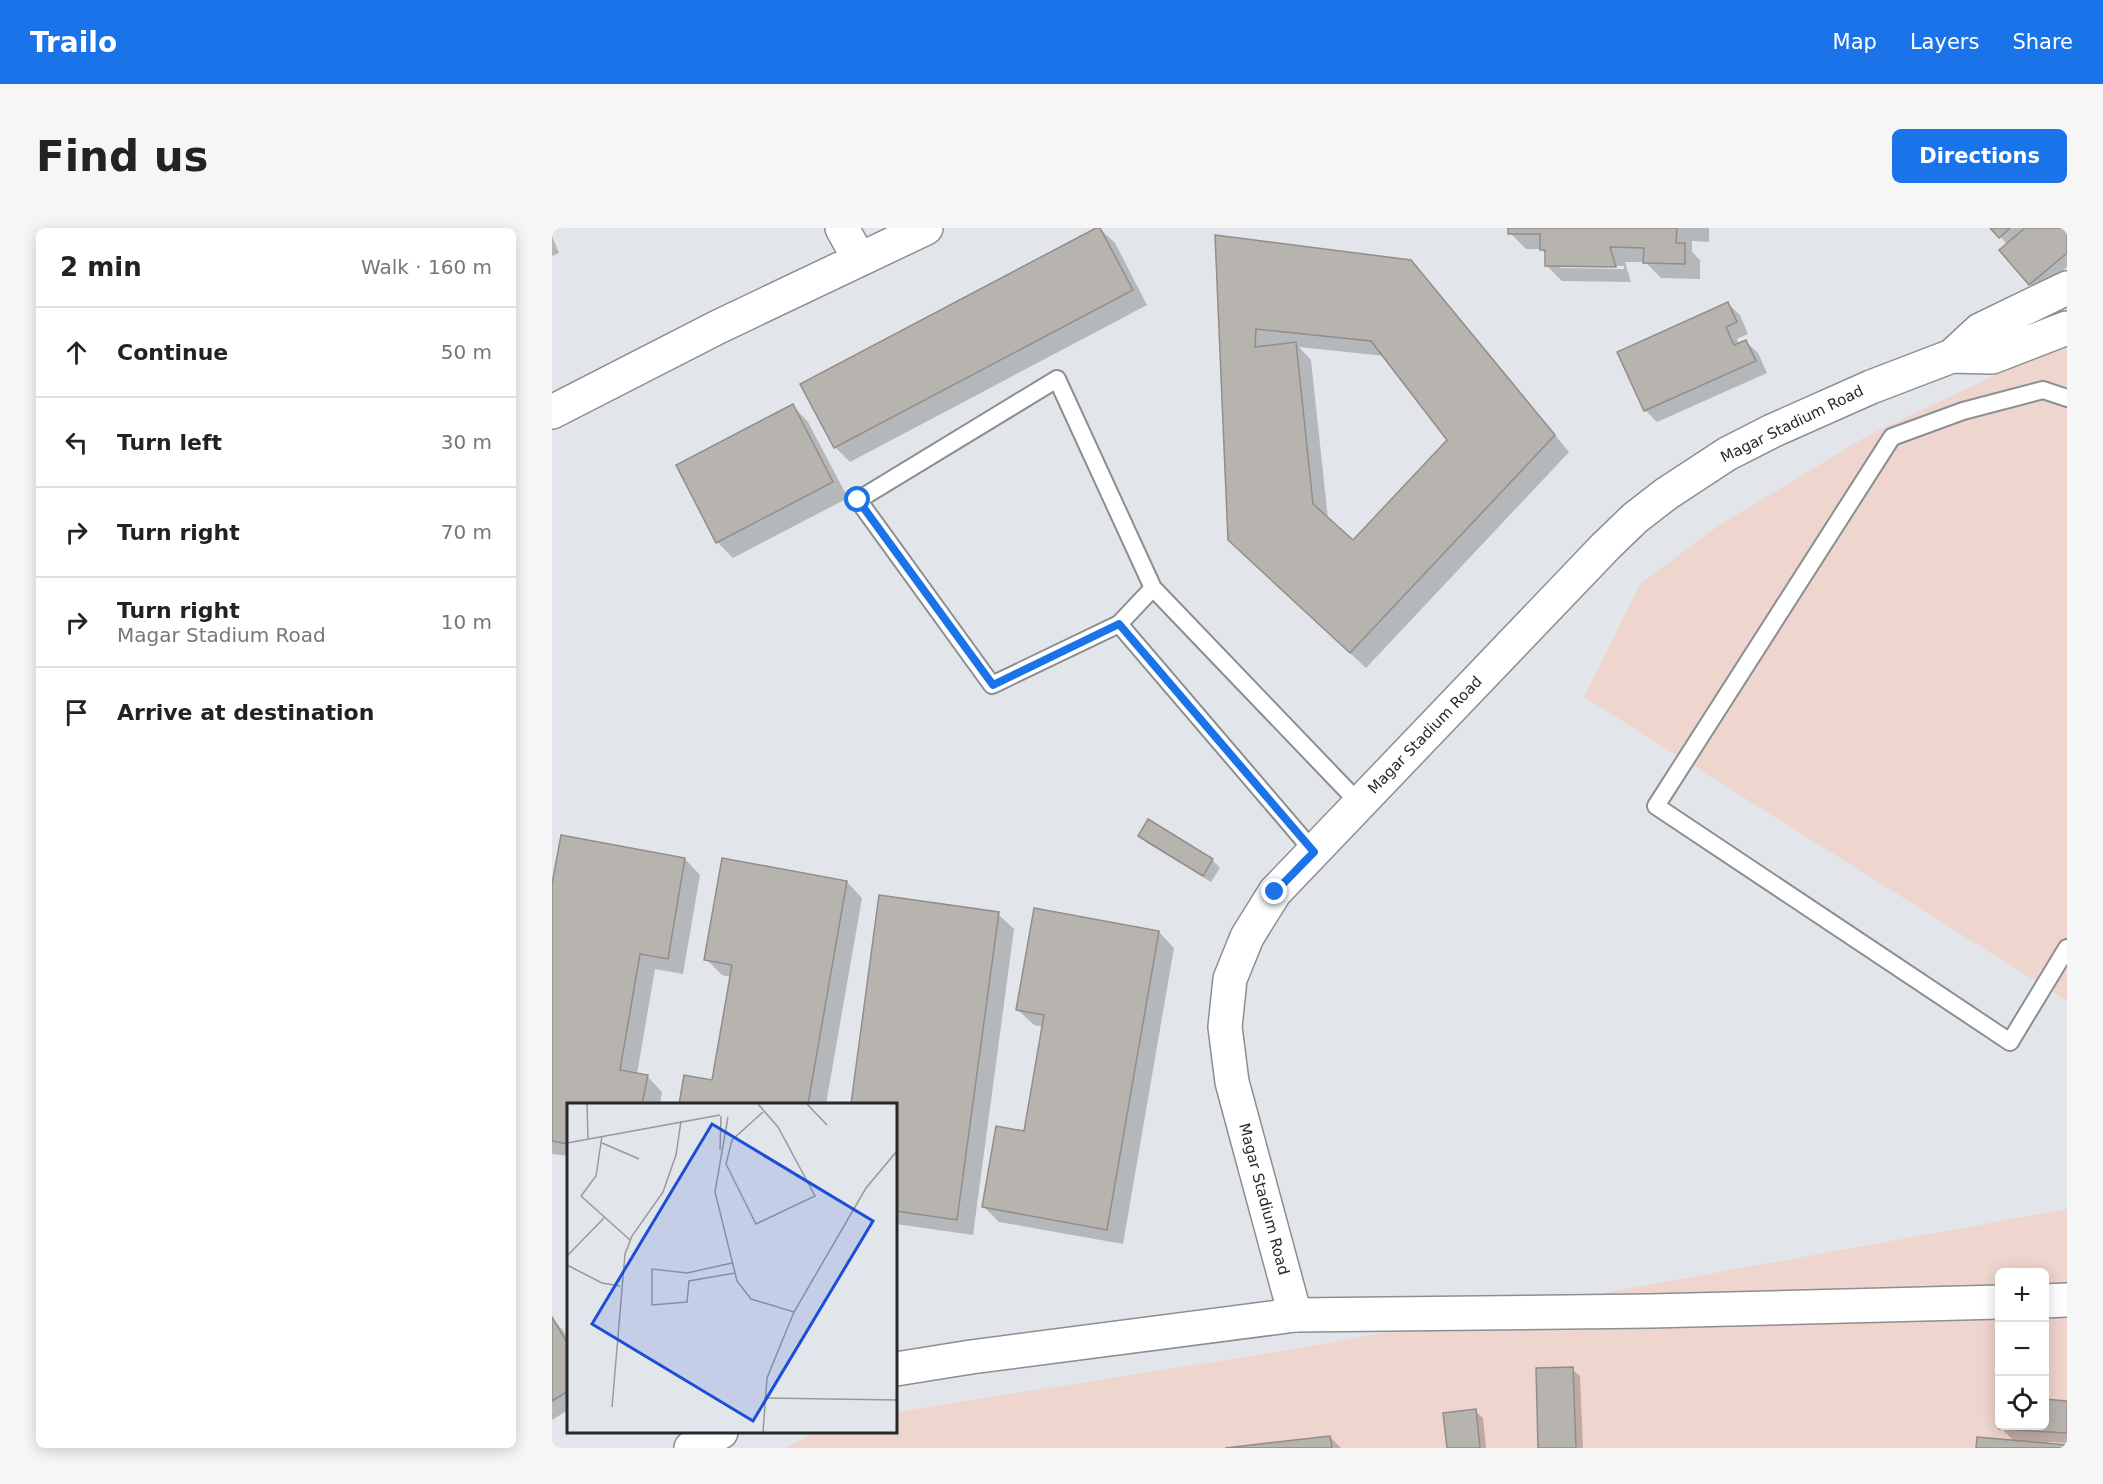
<!DOCTYPE html>
<html lang="en">
<head>
<meta charset="utf-8">
<style>
  body { margin:0; font-family:"DejaVu Sans",sans-serif; background:#f6f6f6; color:#222 }
  .controls { position:absolute; right:18px; bottom:18px; display:grid; overflow:hidden; border-radius:9px; box-shadow:0 3px 15px #0003 }
  .controls button { width:54px; height:54px; display:grid; place-items:center; padding:0; border:0; border-bottom:2px solid #e0e0e0; background:#fff; color:#222; font:30px sans-serif }
  .stop { position:absolute; width:18px; height:18px; margin:-14px; border:4px solid #1a73e8; border-radius:50%; background:#fff }
  .stop.end { background:#1a73e8; border-color:#fff; box-shadow:0 2px 6px #0008 }
  .list { margin:0; padding:0; list-style:none }
  h2 { display:flex; justify-content:space-between; align-items:center; height:78px; margin:0; padding:0 24px; font-size:26px }
  h2 small { font-size:20px; font-weight:400; color:#767676 }
  .list li { display:grid; grid-template-columns:39px 1fr auto; gap:18px; align-items:center; box-sizing:border-box; height:90px; padding:0 24px; border-top:2px solid #e0e0e0 }
  .list b { display:block; font-size:22px; white-space:nowrap }
  .list p { margin:0; font-size:20px; white-space:nowrap; color:#767676 }
  .list em { font-size:20px; font-style:normal; color:#767676 }
  .icon { flex:none; width:33px; height:33px; fill:none; stroke:currentColor; stroke-width:2; stroke-linecap:round; stroke-linejoin:round }
  .map { position:relative; flex:none; width:1515px; height:1220px; overflow:hidden; border-radius:9px }
  header { display:flex; align-items:center; gap:36px; box-sizing:border-box; height:84px; padding:0 30px; background:#1a73e8; color:#fff }
  header strong { font-size:28px }
  nav { display:flex; gap:33px; margin-inline-start:auto; font-size:21px }
  .intro { display:flex; align-items:center; justify-content:space-between; box-sizing:border-box; height:144px; padding:0 36px }
  h1 { margin:0; font-size:42px }
  .button { padding:15px 27px; border-radius:9px; background:#1a73e8; color:#fff; font-size:21px; font-weight:700 }
  main { display:flex; gap:36px; padding:0 36px }
  aside { flex:1; background:#fff; border-radius:9px; box-shadow:0 3px 15px #0003 }
  .map>svg:first-child { display:block }
</style>
</head>
<body>
<header>
<strong>Trailo</strong>
<nav><a>Map</a><a>Layers</a><a>Share</a></nav>
</header>
<div class="intro"><h1>Find us</h1><a class="button">Directions</a></div>
<main>
<aside>
<h2>2 min<small>Walk · 160 m</small></h2>
<ul class="list">
<li><svg class="icon" aria-label="ahead" viewBox="0 0 24 24"><path d="M12 20V5M6 11l6-6 6 6"/></svg><div><b>Continue</b></div><em>50 m</em></li>
<li><svg class="icon" aria-label="left" viewBox="0 0 24 24"><path d="M17 20v-9H6M10 6l-5 5 5 5"/></svg><div><b>Turn left</b></div><em>30 m</em></li>
<li><svg class="icon" aria-label="right" viewBox="0 0 24 24"><path d="M7 20v-9h11M14 6l5 5-5 5"/></svg><div><b>Turn right</b></div><em>70 m</em></li>
<li><svg class="icon" aria-label="right" viewBox="0 0 24 24"><path d="M7 20v-9h11M14 6l5 5-5 5"/></svg><div><b>Turn right</b><p>Magar Stadium Road</p></div><em>10 m</em></li>
<li><svg class="icon" aria-label="arrive" viewBox="0 0 24 24"><path d="M6 21V4h12l-3 4 3 4H6"/></svg><div><b>Arrive at destination</b></div></li>
</ul>
</aside>
<div class="map">
<svg width="1515" height="1220" viewBox="0 0 1515 1220">
  <rect width="100%" height="100%" fill="#e2e6ea"/>
  <path fill="#eed5cd" fill-rule="evenodd" d="M1515,118v655l-483,-304 56,-113 78,-58 149,-90 175,-83z
    M1515,981v239h-1283l34,-16h78v-20l393,-62zM1448,1044h44v154h-44z"/>
  <path fill="#0003" fill-rule="evenodd" d="M547,0l16,15 32,62 -297,157 -15,-15z
    M958,0h199v14l-17,-1v11l8,8v19l-39,-1 -16,-16h-20l6,20 -69,-1 -16,-16 1,-10 -6,-6h-15l-16,-16zM1006,37l66,1v3l-63,-1z
    M1440,0h75v39l-29,25 -8,-8 -22,-39z
    M0,8l7,17 -7,3z
    M665,9l193,25 16,16 143,174 -203,216 -121,-113zM747,119l86,9 64,84 -96,102 -25,-23 -17,-159z
    M1176,76l12,11 8,19 -11,5 2,6 7,-3 12,11 9,20 -110,49 -12,-12z
    M241,178l15,16 40,76 -115,60 -16,-16z
    M588,608l72,24 8,8 -9,14 -64,-39z
    M133,631l15,16 -17,99 -28,-5 -18,105 10,2 15,16 -2,12h-92v52l-16,-2v-261z
    M295,654l15,16 -36,206h-145l5,-27 28,5 18,-105 -10,-2 -16,-16z
    M329,669l117,17 16,15 -41,306 -77,-11v-120h-43z
    M607,704l15,16 -51,296 -124,-22 -16,-16 42,-74 19,-105 -10,-2 -16,-15z
    M0,1091l11,11 5,9v71l-16,10z
    M1020,1141l8,7 3,72h-43z
    M1515,1174v41l-18,-1v3l18,3h-89l37,-6 -14,-14v-2h43z
    M923,1183l8,7 3,30h-37z
    M778,1209l11,11h-103z"/>
  <path fill="#b7b3af" stroke="#928d8a" stroke-width="1.5" fill-rule="evenodd" d="M544,0h4l33,62 -299,158 -34,-64z
    M956,0h169l-1,15h9v21l-42,-1 1,-15 -34,-1 6,20 -71,-1v-16h-5v-16h-32z
    M1438,0h20l-11,10z
    M1473,0h42v25l-38,32 -30,-35z
    M663,7l196,25 144,175 -205,218 -122,-113zM704,101l115,12 76,99 -94,100 -40,-36 -17,-162 -41,5z
    M1176,74l9,20 -11,5 8,18 12,-5 10,21 -112,50 -27,-59z
    M241,176l40,78 -117,61 -40,-78z
    M596,591l65,40 -10,17 -65,-40z
    M9,607l124,23 -17,101 -28,-5 -20,116 28,5 -6,29h-74v40l-16,-3v-257z
    M170,630l125,23 -39,223h-129l5,-29 28,5 20,-115 -28,-5z
    M327,667l120,17 -42,308 -61,-9v-107h-45z
    M482,680l125,23 -52,299 -125,-23 14,-81 28,5 20,-116 -28,-5z
    M0,1089l16,27v47l-16,10z
    M1021,1139l3,81h-38l-2,-80z
    M1492,1171l23,2v32l-68,-4 1,-4 44,1z
    M924,1181l4,39h-33l-4,-35z
    M778,1208l2,12h-107z
    M1425,1209l90,8v3h-91z"/>
  <g fill="none" stroke-linecap="round" stroke-linejoin="round">
    <g stroke="#8b8e92" stroke-width="20">
      <path id="service" d="M1515,170l-24,-8 -80,21 -71,26 -236,369 354,236 57,-94
        M567,396l34,-36
        M762,624l-195,-228 -127,61 -134,-185 199,-121 96,209 207,216"/>
    </g>
    <g stroke="#8b8e92" stroke-width="36">
      <path id="minor" d="M290,0l17,31
        M1400,128l28,-26 87,-42
        M0,184l166,-85 208,-99
        M743,1087l-63,-233 -7,-55 5,-48 17,-42 28,-45 330,-345 30,-29 31,-24 61,-40 45,-23 99,-44 81,-31 40,1 75,-29"/>
    </g>
    <g stroke="#8b8e92" stroke-width="36">
      <path id="tertiary" d="M1492,1073l23,-1
        M344,1141l75,-12 324,-42 356,-4 349,-9
        M139,1220l30,-16"/>
    </g>
    <use href="#service" stroke="#fff" stroke-width="16"/>
    <use href="#minor" stroke="#fff" stroke-width="33"/>
    <use href="#tertiary" stroke="#fff" stroke-width="33"/>
  </g>
  <g fill="none" stroke-linecap="round" stroke-linejoin="round">
    <path stroke="#1a73e8" stroke-width="8" d="M306,272l135,185 126,-61 195,228 -39,40"/>
  </g>
  <g text-anchor="middle" stroke-width="4.5" stroke-linejoin="round" paint-order="stroke">
    <g font-size="15" fill="#262829" stroke="#fff">
      <text transform="translate(1240 196) rotate(-26)" y="5">Magar Stadium Road</text>
      <text transform="translate(873 507) rotate(-46)" y="5">Magar Stadium Road</text>
      <text transform="translate(712 971) rotate(75)" y="5">Magar Stadium Road</text>
    </g>
  </g>
  <g transform="translate(15 875)">
    <rect width="330" height="330" fill="#e2e6ea"/>
    <path fill="none" stroke="#979a9d" stroke-width="1.5" d="M20,1l1,35M191,1l20,23 37,69 -59,28 -30,-60 6,-24 31,-28M240,1l20,21M161,14l-13,75 22,89 14,18 43,13M0,40l153,-28M35,40l37,16M153,47l1,-34M14,93l49,44M14,93l15,-20 6,-40M0,153l37,-38M165,160l-45,10 -35,-4v36l35,-3 2,-21 46,-8M0,162l35,18 18,3M197,295l133,2M45,304l13,-153 7,-18 31,-44 13,-37 5,-34M196,329l4,-54 27,-66 72,-124 31,-37"/>
    <path fill="#1d4ed8" fill-opacity="0.15" stroke="#1d4ed8" stroke-width="3" d="M145,21l161,97 -120,200 -161,-97z"/>
    <rect width="330" height="330" fill="none" stroke="#262829" stroke-width="3"/>
  </g>
</svg>
<div class="controls">
<button>+</button>
<button>−</button>
<button><svg class="icon" aria-label="locate" viewBox="0 0 24 24"><circle cx="12" cy="12" r="6"/><path d="M12 2v4M12 18v4M2 12h4M18 12h4"/></svg></button>
</div>
<div class="stop" style="left:306px;top:272px"></div>
<div class="stop end" style="left:723px;top:664px"></div>
</div>
</main>
</body>
</html>
